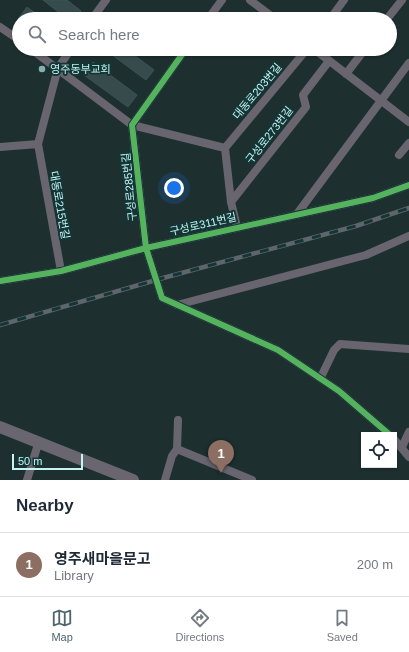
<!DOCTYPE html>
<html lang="en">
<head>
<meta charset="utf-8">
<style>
  body { margin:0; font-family:Helvetica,"Noto Sans KR",sans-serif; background:#f2f2f3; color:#1f2937 }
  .controls { position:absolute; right:12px; bottom:12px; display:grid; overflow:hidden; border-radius:0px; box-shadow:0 1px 3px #0004 }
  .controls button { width:36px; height:36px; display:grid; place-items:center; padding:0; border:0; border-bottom:1px solid #e0e1e3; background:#fff; color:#1f2937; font:20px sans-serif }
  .scale { position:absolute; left:12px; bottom:10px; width:71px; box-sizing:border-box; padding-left:4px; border:2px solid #c4f3f3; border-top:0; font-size:11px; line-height:14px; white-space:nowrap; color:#c4f3f3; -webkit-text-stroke:3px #153637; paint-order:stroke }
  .you { position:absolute; left:174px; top:188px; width:14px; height:14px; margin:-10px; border:3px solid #fff; border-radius:50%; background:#1a73e8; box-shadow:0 0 0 6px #1a73e833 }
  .badge { display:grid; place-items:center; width:26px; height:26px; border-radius:50%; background:#4f656d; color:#fff; font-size:13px; font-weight:700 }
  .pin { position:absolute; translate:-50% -33px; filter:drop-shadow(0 1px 2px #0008) }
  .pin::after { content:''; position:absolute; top:21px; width:14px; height:12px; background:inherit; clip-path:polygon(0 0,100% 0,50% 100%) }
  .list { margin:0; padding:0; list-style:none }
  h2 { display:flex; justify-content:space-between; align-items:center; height:52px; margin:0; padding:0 16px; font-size:17px }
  h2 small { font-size:13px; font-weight:400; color:#747a83 }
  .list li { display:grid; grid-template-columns:26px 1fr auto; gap:12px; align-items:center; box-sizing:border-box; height:64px; padding:0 16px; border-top:1px solid #e0e1e3 }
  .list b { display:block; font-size:15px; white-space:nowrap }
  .list p { margin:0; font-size:13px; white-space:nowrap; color:#747a83 }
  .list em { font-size:13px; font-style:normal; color:#747a83 }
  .icon { flex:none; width:22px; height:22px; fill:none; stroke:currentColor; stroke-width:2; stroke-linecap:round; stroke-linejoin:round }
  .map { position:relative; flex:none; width:409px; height:480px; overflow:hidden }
  .search { position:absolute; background:#fff; box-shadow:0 1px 3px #0004; left:12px; right:12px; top:12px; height:44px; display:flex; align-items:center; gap:10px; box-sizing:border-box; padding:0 14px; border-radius:22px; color:#747a83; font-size:15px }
  .sheet { height:116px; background:#fff }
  nav { display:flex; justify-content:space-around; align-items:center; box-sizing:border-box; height:56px; border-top:1px solid #e0e1e3; background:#fff; font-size:11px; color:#747a83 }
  nav a { display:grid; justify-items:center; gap:2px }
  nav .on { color:#4f656d }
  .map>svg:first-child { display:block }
</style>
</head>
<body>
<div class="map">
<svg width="409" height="480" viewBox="0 0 409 480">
  <rect width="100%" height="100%" fill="#1d2f2f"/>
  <path fill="#374b4c" stroke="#385458" d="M43,0h24l14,11 -6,8h-8z
    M27,7l16,12h-25z
    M104,49h22l28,21 -8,10z
    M93,62l44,33 -9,12 -44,-32z"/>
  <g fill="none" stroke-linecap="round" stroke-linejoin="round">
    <path stroke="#69656f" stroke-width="8" d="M250,0l25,19
      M92,19l14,-19
      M208,19l14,-19
      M330,19l14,-19
      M387,19l15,-19
      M0,27l19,13
      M31,49l101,76 93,23
      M186,49l-54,76 14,123 16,50 116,52 61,41 51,44
      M314,49l95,73
      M346,74l19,-25
      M0,147l38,-3
      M225,148l82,-99
      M225,148l6,54 6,25
      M399,155l10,-12
      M231,202l75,-95 -3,-12 26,-34
      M297,214l112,-151
      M61,271l-23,-127 20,-76 13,-19
      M0,281l61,-10 85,-23 227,-50 36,-13
      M177,305l189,-50 43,-19
      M321,377l13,-27 6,-6 69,5
      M394,439l15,18
      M402,447l7,-15
      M177,449l75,31
      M27,480l12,-39
      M165,480l7,-24 5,-7 1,-29"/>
    <path stroke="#696670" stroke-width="12" d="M0,427l133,53"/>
    <g stroke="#5e666b" stroke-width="4.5">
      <path id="rail" d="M0,325l163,-47 193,-52 53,-18"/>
    </g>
    <use href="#rail" stroke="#153637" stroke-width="3" stroke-dasharray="9" stroke-linecap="butt"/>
    <g stroke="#153637" stroke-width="8">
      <path id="cycleway" d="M186,49l-54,76 14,123 16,50 116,52 61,41 51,44
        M0,281l61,-10 85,-23 227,-50 36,-13"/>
    </g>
    <use href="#cycleway" stroke="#56b35d" stroke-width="6"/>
  </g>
  <circle fill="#8aaeae" stroke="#153637" stroke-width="1.5" cx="42" cy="69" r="4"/>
  <g text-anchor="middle" stroke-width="4" stroke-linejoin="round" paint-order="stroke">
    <g font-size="11" fill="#c4f3f3" stroke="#153637" text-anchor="start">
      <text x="50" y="73">영주동부교회</text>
    </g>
    <g font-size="11" fill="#c4f3f3" stroke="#153637">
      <text transform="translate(257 91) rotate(-50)" y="4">대동로203번길</text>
      <text transform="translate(269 135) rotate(-52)" y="4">구성로273번길</text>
      <text transform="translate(129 187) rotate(-96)" y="4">구성로285번길</text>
      <text transform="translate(60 205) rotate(80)" y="4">대동로215번길</text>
      <text transform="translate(203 224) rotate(-13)" y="4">구성로311번길</text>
    </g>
  </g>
</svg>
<div class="controls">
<button><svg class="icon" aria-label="locate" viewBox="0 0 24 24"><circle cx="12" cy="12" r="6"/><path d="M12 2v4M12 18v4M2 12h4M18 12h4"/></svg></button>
</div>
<div class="scale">50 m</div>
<div class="you"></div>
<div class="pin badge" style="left:221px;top:473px;background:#8d6e63">1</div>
<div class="search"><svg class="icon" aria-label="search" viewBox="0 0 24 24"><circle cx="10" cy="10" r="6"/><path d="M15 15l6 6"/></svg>Search here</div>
</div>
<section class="sheet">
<h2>Nearby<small></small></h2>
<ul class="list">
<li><span class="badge" style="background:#8d6e63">1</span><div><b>영주새마을문고</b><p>Library</p></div><em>200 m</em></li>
</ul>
</section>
<nav>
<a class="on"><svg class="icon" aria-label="map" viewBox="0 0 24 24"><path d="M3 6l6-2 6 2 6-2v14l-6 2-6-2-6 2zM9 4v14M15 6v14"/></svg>Map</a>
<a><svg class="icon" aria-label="directions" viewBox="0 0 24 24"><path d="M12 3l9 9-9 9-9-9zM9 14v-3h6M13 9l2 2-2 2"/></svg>Directions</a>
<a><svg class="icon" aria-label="saved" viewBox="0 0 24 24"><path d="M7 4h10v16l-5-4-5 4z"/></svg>Saved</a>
</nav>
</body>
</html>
